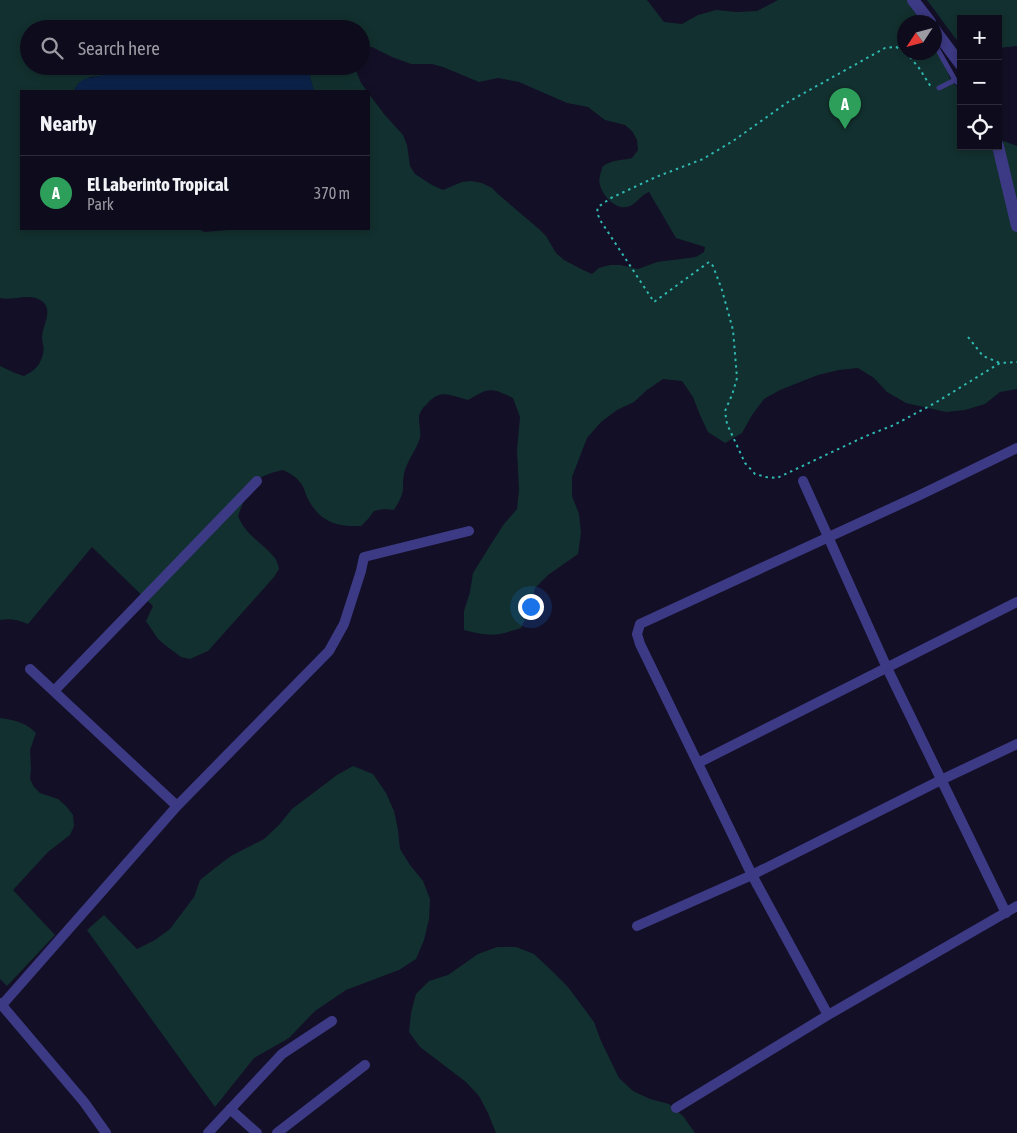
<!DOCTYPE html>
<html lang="en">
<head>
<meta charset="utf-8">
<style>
  body { margin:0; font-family:"Asap Condensed",sans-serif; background:#171425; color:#f1f3f6 }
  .controls { position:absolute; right:15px; top:15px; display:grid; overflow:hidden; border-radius:0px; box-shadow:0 2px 8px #0003 }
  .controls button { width:45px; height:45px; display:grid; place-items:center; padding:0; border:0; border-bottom:1px solid #2e2b3b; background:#0e0b1c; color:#f1f3f6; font:25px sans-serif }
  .compass { position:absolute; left:897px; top:15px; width:45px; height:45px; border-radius:50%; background:#0e0b1c; box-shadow:0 2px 8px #0003; rotate:234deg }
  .you { position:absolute; left:530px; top:606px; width:18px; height:18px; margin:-12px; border:4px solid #fff; border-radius:50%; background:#1a73e8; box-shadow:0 0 0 8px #1a73e833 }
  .badge { display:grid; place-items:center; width:32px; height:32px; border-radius:50%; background:#ea580c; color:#fff; font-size:16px; font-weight:700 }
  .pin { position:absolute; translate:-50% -41px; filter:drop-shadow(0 1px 2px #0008) }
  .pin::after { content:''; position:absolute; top:26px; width:18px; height:15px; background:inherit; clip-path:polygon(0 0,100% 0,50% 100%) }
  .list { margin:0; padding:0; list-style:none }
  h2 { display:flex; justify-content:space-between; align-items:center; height:65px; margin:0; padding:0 20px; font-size:21px }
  h2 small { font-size:16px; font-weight:400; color:#9b9ba3 }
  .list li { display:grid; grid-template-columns:32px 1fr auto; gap:15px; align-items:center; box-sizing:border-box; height:75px; padding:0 20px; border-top:1px solid #2e2b3b }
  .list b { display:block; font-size:19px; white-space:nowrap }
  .list p { margin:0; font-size:16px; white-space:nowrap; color:#9b9ba3 }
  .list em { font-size:16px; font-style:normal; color:#9b9ba3 }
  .icon { flex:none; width:28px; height:28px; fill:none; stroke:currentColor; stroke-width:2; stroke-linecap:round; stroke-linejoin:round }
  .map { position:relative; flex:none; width:1017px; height:1133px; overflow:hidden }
  .search { position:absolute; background:#0e0b1c; box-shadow:0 2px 8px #0003; left:20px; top:20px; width:350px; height:55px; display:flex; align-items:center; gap:12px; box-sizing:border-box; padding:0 18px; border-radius:28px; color:#9b9ba3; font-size:19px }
  .panel { position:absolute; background:#0e0b1c; box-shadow:0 2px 8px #0003; left:20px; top:90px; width:350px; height:140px; border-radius:0px }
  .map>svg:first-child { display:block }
</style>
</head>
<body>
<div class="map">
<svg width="1017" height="1133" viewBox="0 0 1017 1133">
  <rect width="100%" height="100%" fill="#130f26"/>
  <path fill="#12302f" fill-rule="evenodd" d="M0,0h647l17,22 18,2 16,-9 18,-5 21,2 20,-1 21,-11h132l16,22h-22v30h30l1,-12 15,38 11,14v54h37v-7l19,7v243l-17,3 -15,12 -20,6 -19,2 -40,-9 -19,-11 -13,-14 -16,-10 -19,2 -21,5 -38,15 -16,9 -12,16 -10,18 -17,10 -17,-11 -8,-17 -7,-18 -11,-16 -19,-2 -16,11 -13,12 -17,8 -16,12 -14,16 -15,39v19l7,18 2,19 -3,21 -30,21 -13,13 -5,20 -9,20c-25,8 -31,9 -57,2v-19l6,-19 3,-19 20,-32 11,-17 13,-15 2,-19 -2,-40 3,-33 -7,-19c-23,-11 -24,-10 -45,2 -19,-5 -28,-12 -42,5 -4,3 -7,9 -7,13 0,7 2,13 1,20 -4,12 -11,20 -15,32 -2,6 -2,12 -2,19 -1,8 -5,14 -9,21l-10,-1 -10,2 -6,8 -7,7c-25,1 -41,-4 -53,-27 -3,-6 -4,-13 -9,-18 -4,-5 -10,-8 -16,-11 -33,7 -34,18 -45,46 8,20 24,26 37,42 2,3 3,7 4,11l-5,8 -66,74 -18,8 -9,-2 -16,-12 -7,-6 -12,-18 7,-15 -61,-59 -64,77c-10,-4 -17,-6 -28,-4v-254l15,7 9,3c6,-3 12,-7 15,-12 3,-6 6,-13 4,-19 0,-1 -1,-6 -1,-7 0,-13 12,-27 0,-37 -12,-9 -29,0 -42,-3zM29,29h332v21l2,-2 9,-1 20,10 19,7h21l11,3 36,15 19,-4 21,4 48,21 21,4 17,13 20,5 7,6 5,9 1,10 -6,8c-12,3 -18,1 -29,8 -2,6 -5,13 -3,19 3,12 18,27 30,21 7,-3 11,-11 19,-14l27,46 29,9 -1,5 -8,5 -39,5 -19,7 -18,-4h-10l-11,3 -7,6 -9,-4 -19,-10 -8,-7 -10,-17 -7,-7 -40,-34 -7,-7 -10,-5 -11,-2 -9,1 -19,8 -11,-5 -17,-11 -5,-8 -3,-21 -4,-10 -19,-21 -15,-20v135h-131l-33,3 -7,-3h-177v-138h54v-3l15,-11 11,-1 9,-3 11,-7h-92z
    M927,0h90v46l-19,2v-29h-37v27z
    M312,66h42l7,17 6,8h-53l-4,-14z
    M0,718c15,2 25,4 36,15l-6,17 1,19 -1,10 4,8 6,6 18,6 8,7 7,9 1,11 -4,9 -22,17 -35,38 42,45 -48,51 -7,-7z
    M353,766l20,8 13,19 8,18 4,19 2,19 10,16 13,16 7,18 -1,20 -5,21 -8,19 -17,11 -53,20 -31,21 -26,27 -35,20 -39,49 -128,-177 17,-15 33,34 18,-9 15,-11 24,-32 6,-17 15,-12 16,-12 33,-17 15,-14 13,-16 45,-34z
    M497,947h19l18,7 16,15 18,18 26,35 7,19 18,37 14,13 17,8 19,5 14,12 12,17h-199l-8,-20 -9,-17 -13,-14 -46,-35 -11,-15 2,-19 5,-19 13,-13 19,-6 30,-21z"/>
  <path fill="#0c2248" d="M121,66h191l-2,11 4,14h-239c3,-15 17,-12 28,-16 7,-2 13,-5 18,-9z"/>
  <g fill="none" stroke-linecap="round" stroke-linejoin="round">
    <path stroke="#2fb8b0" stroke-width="2" stroke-dasharray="2.5 4" stroke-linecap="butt" d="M904,51l-8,-4 -11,1 -97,54 -55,39 -30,18 -47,18 -45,21 -13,9 -1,5 3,8 54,82 55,-40 4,4 9,24 11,40 4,48 -5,17 -7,16 2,13 18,39 10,11 11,3 11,1 89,-42 28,-11 41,-22 65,-40 17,-1
      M906,52l13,16 12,19
      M968,337l15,19 17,7"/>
    <path stroke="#3d3a85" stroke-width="5" d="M934,43l21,37 6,6
      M939,88l16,-8"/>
    <path stroke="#3d3a85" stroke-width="10" d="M803,481l84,187 119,245
      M30,669l147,137
      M54,691l203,-210
      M698,763l319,-161
      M637,926l115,-51 189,-95 76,-36
      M0,1003l84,99 22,31
      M2,1005l175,-199 152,-155 15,-27 17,-53 3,-14 105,-26
      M828,1015l-76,-140 -112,-231 -3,-10 3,-10 280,-129 97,-47
      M676,1108l152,-93 189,-109
      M230,1109l27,24
      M208,1133l74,-79 50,-33
      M277,1133l88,-68"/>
    <path stroke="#3d3a85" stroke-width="12" d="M913,0l17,22
      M934,29l27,36
      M998,146l19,80"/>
  </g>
</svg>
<div class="controls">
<button>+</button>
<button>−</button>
<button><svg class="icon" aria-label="locate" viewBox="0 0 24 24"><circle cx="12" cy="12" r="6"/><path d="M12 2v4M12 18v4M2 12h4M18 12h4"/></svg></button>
</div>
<svg class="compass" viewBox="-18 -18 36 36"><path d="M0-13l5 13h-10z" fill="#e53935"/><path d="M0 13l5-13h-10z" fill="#9b9ba3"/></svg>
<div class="you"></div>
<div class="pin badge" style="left:845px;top:129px;background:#2e9e5b">A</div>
<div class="search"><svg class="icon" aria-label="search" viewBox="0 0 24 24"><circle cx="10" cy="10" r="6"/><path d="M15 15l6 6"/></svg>Search here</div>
<section class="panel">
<h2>Nearby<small></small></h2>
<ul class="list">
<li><span class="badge" style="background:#2e9e5b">A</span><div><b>El Laberinto Tropical</b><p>Park</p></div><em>370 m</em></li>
</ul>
</section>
</div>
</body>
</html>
